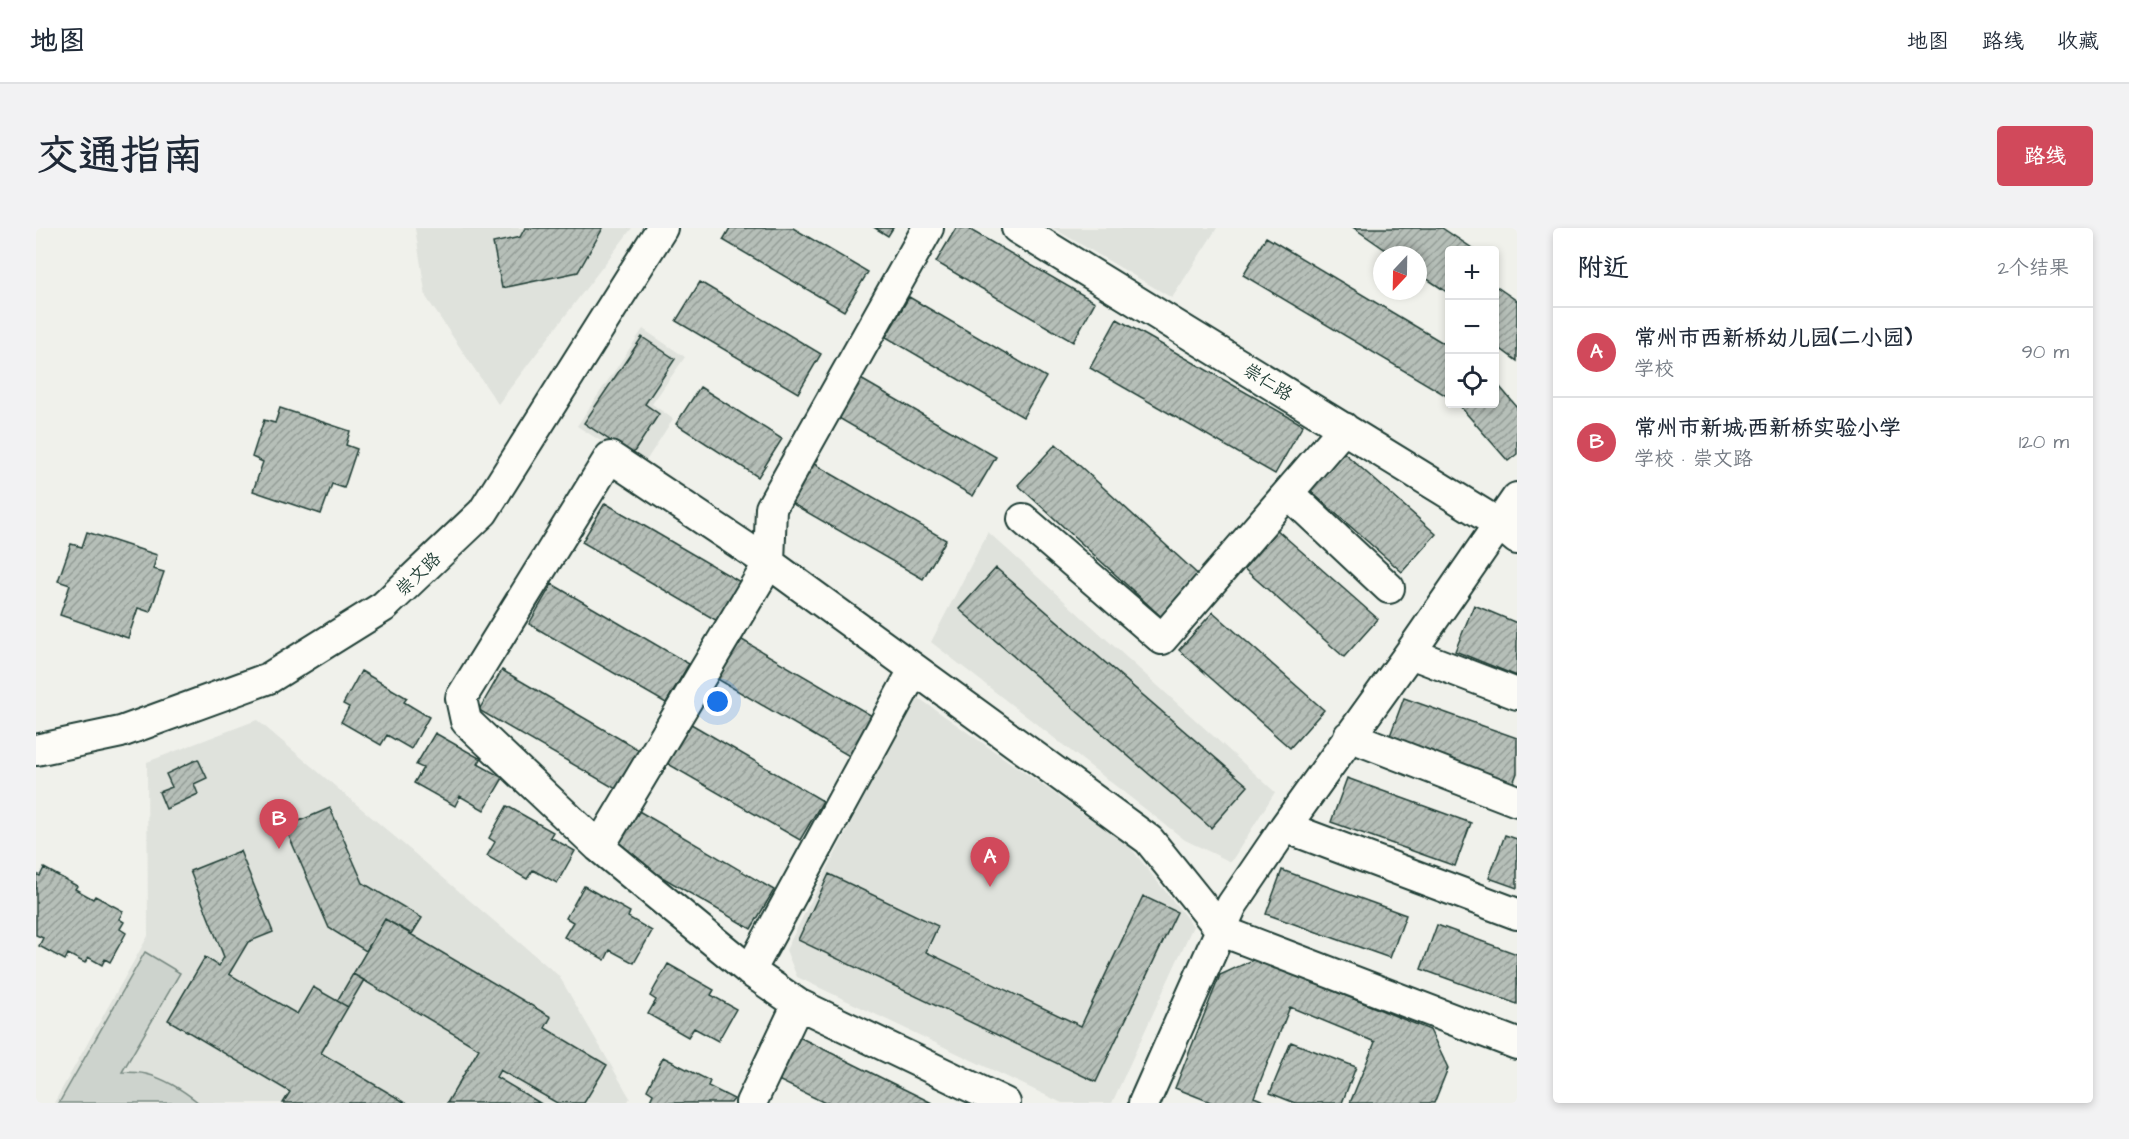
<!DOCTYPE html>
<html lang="zh">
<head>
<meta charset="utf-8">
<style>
  body { margin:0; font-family:"Architects Daughter","LXGW WenKai TC",sans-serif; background:#f2f2f3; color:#1f2937 }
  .controls { position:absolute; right:18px; top:18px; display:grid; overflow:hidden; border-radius:6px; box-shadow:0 3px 9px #0003 }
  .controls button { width:54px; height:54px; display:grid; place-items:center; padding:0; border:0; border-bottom:2px solid #e0e1e3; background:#fff; color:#1f2937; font:30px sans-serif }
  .compass { position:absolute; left:1337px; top:18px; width:54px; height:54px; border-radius:50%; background:#fff; box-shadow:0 3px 9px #0003; rotate:202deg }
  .you { position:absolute; left:682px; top:474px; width:21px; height:21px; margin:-15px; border:4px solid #fff; border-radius:50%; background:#1a73e8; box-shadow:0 0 0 9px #1a73e833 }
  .badge { display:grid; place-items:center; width:39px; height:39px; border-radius:50%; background:#d1495b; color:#fff; font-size:20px; font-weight:700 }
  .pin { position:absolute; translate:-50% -50px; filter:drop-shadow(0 2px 3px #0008) }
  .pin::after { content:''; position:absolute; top:32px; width:21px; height:18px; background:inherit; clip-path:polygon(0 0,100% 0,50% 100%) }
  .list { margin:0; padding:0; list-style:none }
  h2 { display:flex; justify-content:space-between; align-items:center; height:78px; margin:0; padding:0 24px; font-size:26px }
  h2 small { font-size:20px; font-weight:400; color:#747a83 }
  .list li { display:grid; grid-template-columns:39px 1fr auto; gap:18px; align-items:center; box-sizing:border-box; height:90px; padding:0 24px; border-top:2px solid #e0e1e3 }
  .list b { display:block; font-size:22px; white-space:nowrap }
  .list p { margin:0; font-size:20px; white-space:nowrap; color:#747a83 }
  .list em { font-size:20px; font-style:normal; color:#747a83 }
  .icon { flex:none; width:33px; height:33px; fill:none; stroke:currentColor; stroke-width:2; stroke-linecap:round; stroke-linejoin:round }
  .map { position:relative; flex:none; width:1481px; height:875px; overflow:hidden; border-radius:6px }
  header { display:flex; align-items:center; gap:36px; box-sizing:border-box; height:84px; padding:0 30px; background:#fff; border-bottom:2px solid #e0e1e3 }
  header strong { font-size:28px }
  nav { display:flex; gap:33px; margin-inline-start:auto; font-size:21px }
  .intro { display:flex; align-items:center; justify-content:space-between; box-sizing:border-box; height:144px; padding:0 36px }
  h1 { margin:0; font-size:42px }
  .button { padding:15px 27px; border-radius:6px; background:#d1495b; color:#fff; font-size:21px; font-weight:700 }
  main { display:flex; gap:36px; padding:0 36px }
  aside { flex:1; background:#fff; border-radius:6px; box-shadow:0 3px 9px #0003 }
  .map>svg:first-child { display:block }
</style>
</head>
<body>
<header>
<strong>地图</strong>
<nav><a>地图</a><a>路线</a><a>收藏</a></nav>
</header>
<div class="intro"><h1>交通指南</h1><a class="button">路线</a></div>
<main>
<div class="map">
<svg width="1481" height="875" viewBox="0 0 1481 875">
  <defs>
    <pattern id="building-hatch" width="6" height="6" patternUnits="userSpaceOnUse" patternTransform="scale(1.5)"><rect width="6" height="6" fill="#b6bfb8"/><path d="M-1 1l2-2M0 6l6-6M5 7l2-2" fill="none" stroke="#939c96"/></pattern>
  </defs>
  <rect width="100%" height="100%" fill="#f0f1eb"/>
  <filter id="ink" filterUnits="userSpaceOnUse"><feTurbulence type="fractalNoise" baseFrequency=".0167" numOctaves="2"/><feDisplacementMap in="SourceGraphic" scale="12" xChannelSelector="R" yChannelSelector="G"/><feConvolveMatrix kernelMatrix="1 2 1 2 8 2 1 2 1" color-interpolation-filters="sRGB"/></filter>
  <g filter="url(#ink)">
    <path fill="#dfe2dc" d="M379,0h217l-134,176 -72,-107z
      M1017,0h164l-45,70z
      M607,101l42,28 -33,47 21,15 -31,48 -65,-41z
      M952,304l287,260 -44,70 -46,-22 -254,-198z
      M880,468l214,151 63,79 -81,177h-50l-265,-126 -11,-27z
      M221,492l302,256 71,122 -3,5h-573l94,-167 -1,-174z"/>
    <path fill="#cdd3cd" stroke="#768880" stroke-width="1.5" d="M109,724l35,21 -58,99c8,0 16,0 24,2 20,5 37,16 53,29h-140z"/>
    <path fill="url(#building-hatch)" stroke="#1f3d34" stroke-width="1.5" d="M489,0h78l-25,44 -76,16 -9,-45 27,-6z
      M694,0h63l75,44 -24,39 -121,-71z
      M839,0h18l-5,8z
      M920,0h11l128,74 -22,40 -137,-80z
      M1318,0h88l33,22h-25v44l-32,-21v-18h-25z
      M1230,9l184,110v51l-207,-123z
      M664,54l121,72 -23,39 -122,-72z
      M1458,57l23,16v60l-23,-17z
      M873,69l137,80 -23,40 -137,-80z
      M1081,91l186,106 -28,49 -185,-106z
      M606,109l33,22 -30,45 14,10 -27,41 -48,-32z
      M823,150l137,79 -23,39 -136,-79z
      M1458,152l23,27v47l-9,7 -50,-57h36z
      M664,159l82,52 -24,38 -82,-53z
      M244,180l70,23 -4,14 11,4 -13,39 -12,-4 -11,30 -68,-23 10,-29 -11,-5 12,-37 11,3z
      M1020,216l149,137 -38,41 -149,-137z
      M1306,223l94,83 -34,38 -94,-83z
      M773,233l137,79 -23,39 -137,-79z
      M569,275l137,80 -23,39 -137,-80z
      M1231,293l111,98 -34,38 -111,-98z
      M51,304l70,23 -4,14 11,3 -14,40 -12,-4 -10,30 -68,-23 10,-30 -12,-4 13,-37 11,3z
      M960,340l252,218 -37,42 -252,-219z
      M516,356l137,80 -23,39 -137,-79z
      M1438,377l43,18v53l-62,-25z
      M1177,384l111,98 -34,38 -111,-98z
      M701,409l137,80 -23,40 -137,-80z
      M466,442l137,80 -23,39 -137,-79z
      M325,443l46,27 -3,4 25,15 -18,32 -24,-14 -6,10 -40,-23 8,-15 -6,-3z
      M1368,470l113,40v35l-5,13 -124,-45z
      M650,493l137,80 -23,39 -137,-79z
      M399,505l46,26 -3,5 25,14 -19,32 -24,-14 -5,10 -41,-23 9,-15 -7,-3z
      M162,531l9,19 -13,6 4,10 -32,15 -7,-17 13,-5 -6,-13z
      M1311,550l124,45 -16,43 -124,-44z
      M471,578l46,26 -3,5 25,14 -18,32 -24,-13 -6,9 -40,-23 8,-14 -6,-4z
      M294,580l33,75 59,35 -10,16 -27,-15 -19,32 -37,-23 -44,-101z
      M601,582l137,80 -23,39 -137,-80z
      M1469,607l12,4v49l-28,-10z
      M204,623l33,81 -25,10 -19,32 68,40 16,-27 35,20 -27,46 85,50h-123l7,-11 -122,-72 37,-63 14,9 5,-9 -34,-86z
      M8,640l33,18 -2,3 18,10 2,-3 28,15 -4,8 5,3 -4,7 6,4 -16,29 -5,-3 -3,6 -14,-8 -3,6 -17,-9 -3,6 -26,-14 4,-8 -7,-3v-61l4,2z
      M1246,642l124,45 -16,43 -124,-44z
      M793,646l109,52 -12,26 155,74 62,-130 34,16 -81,170 -298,-142z
      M548,658l46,26 -2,5 24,14 -18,32 -24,-13 -5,10 -41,-23 9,-15 -7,-4z
      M349,691l166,98 -6,11 62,37 -23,38h-27l-57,-33 -4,7 44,26h-93l32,-54 -126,-75z
      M1401,697l80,29v50l-96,-35z
      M1219,731l175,71 18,38 -14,35h-84l25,-61 -85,-35 -36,90 15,6h-56l-38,-15 45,-113z
      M632,736l46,26 -3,5 25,14 -18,32 -24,-13 -6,9 -40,-23 8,-14 -6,-4z
      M317,746l11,6 -16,27 -11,-6z
      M757,806l139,69h-107l-53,-26z
      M1255,814l65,25 -14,36h-47l-25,-10z
      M627,829l47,24 -2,5 26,13 -3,4h-82l4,-9 -6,-4z"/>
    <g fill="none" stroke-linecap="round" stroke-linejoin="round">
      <g stroke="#1f3d34" stroke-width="34">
        <path id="minor" d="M981,0l482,296 18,15
          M1252,265l101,95
          M987,291l139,120 182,-211
          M1374,425l107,41
          M1313,508l168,65
          M0,522l85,-18 148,-54 114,-71 100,-95 179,-284
          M1249,599l232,87
          M563,619l170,-284 2,-55 157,-280
          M714,743l164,-301
          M715,875l47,-99
          M969,875l-207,-99 -48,-33 -151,-124 -133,-126 -5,-23 149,-241 159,106 380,277 73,91 295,113
          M1108,875l88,-198 53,-78 125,-174 107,-155"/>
      </g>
      <use href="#minor" stroke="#fdfcf7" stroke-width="30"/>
    </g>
  </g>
  <g text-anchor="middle" stroke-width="4.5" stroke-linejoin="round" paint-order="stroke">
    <g font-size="18" fill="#1f3d34" stroke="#fdfcf7">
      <text transform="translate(1232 154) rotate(32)" y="6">崇仁路</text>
      <text transform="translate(382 346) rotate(-44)" y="6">崇文路</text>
    </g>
  </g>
</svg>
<div class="controls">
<button>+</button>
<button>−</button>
<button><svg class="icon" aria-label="locate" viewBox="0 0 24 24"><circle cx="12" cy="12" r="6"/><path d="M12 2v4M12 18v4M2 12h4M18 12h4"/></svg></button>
</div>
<svg class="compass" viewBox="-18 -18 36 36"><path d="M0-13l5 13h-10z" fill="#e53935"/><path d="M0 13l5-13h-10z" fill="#747a83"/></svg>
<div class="you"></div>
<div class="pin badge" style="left:954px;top:659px">A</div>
<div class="pin badge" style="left:243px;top:621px">B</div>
</div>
<aside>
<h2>附近<small>2个结果</small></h2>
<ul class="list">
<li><span class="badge">A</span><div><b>常州市西新桥幼儿园(二小园)</b><p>学校</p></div><em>90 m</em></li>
<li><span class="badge">B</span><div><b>常州市新城·西新桥实验小学</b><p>学校 · 崇文路</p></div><em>120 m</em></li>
</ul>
</aside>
</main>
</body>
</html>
